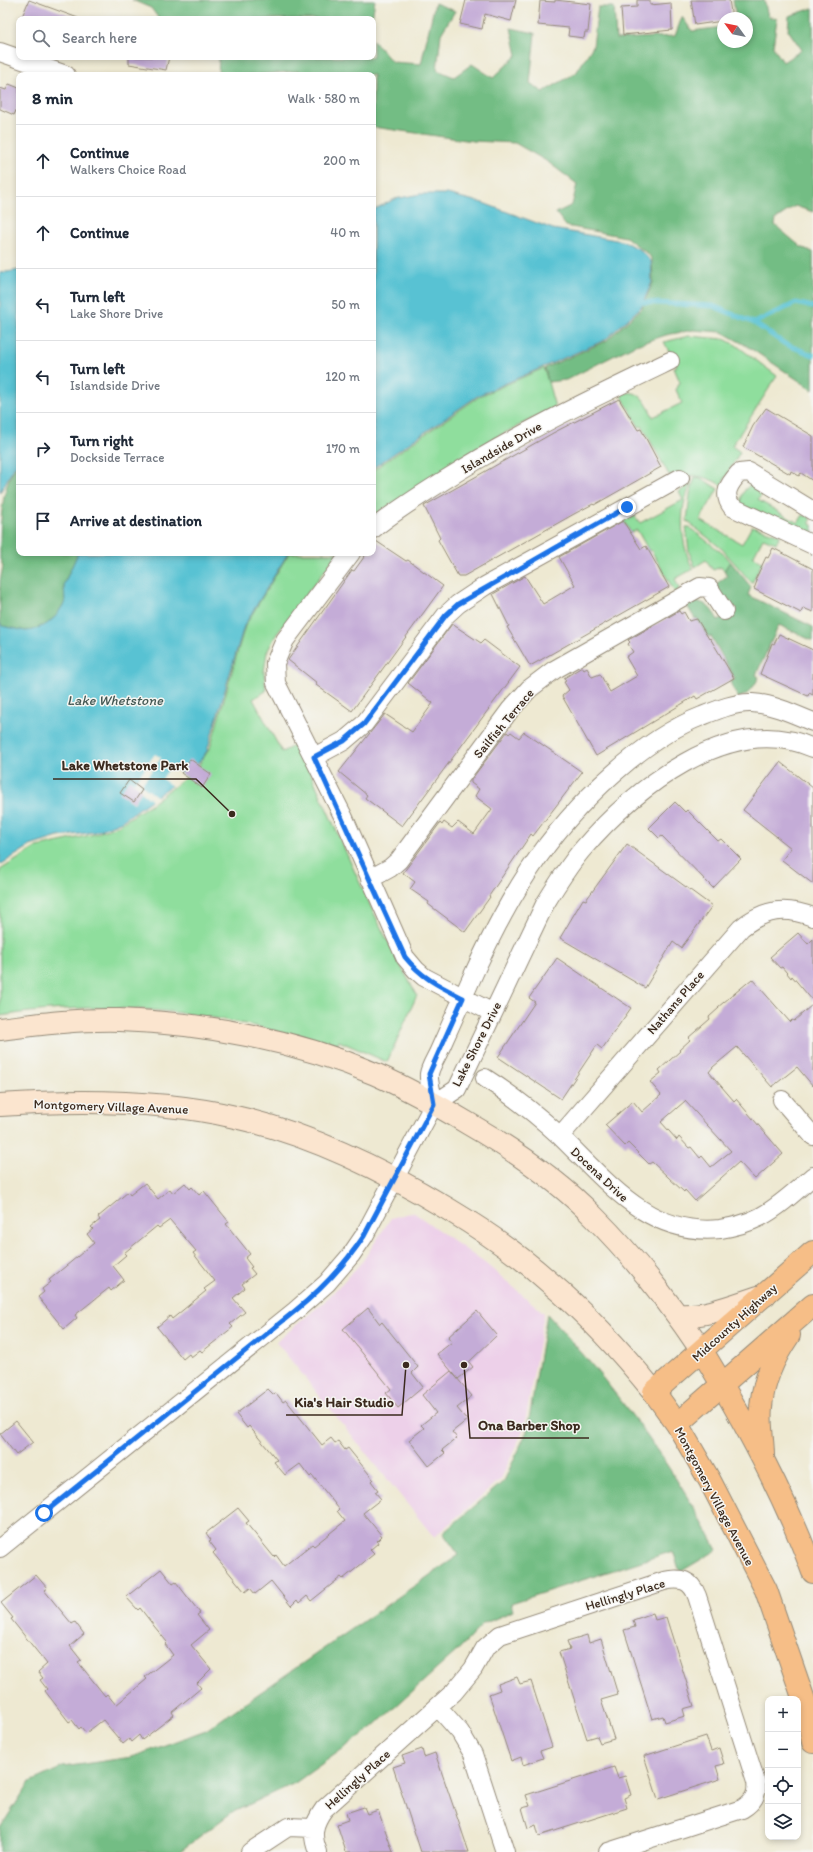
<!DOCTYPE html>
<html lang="en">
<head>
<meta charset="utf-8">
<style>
  body { margin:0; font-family:Itim,sans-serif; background:#f2f2f3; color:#1f2937 }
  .controls { position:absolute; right:12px; bottom:12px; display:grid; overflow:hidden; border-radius:8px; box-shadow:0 2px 6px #0003 }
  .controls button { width:36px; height:36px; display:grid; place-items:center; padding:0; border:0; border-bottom:1px solid #e0e1e3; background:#fff; color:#1f2937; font:20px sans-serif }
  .compass { position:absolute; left:717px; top:12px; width:36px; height:36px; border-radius:50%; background:#fff; box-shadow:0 2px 6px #0003; rotate:303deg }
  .stop { position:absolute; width:12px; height:12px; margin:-9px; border:3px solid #1a73e8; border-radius:50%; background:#fff }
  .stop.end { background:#1a73e8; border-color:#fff; box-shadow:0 1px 4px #0008 }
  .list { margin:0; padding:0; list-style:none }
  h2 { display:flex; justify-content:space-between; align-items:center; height:52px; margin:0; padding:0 16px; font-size:17px }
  h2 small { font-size:13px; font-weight:400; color:#747a83 }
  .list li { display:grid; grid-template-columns:26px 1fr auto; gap:12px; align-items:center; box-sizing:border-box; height:72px; padding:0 16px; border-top:1px solid #e0e1e3 }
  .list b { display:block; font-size:15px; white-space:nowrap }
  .list p { margin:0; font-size:13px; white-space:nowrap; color:#747a83 }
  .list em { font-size:13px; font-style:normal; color:#747a83 }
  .icon { flex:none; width:22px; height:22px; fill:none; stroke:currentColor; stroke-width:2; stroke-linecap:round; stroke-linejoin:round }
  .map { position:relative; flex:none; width:813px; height:1852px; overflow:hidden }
  .search { position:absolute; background:#fff; box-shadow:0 2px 6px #0003; left:16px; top:16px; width:360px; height:44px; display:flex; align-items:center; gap:10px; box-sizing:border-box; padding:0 14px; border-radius:8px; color:#747a83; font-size:15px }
  .panel { position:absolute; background:#fff; box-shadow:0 2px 6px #0003; left:16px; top:72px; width:360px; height:484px; border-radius:8px }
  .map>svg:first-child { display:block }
</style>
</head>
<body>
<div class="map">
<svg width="813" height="1852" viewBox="0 0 813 1852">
  <rect width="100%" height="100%" fill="#f6f6f2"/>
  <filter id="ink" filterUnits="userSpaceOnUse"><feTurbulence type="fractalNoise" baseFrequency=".025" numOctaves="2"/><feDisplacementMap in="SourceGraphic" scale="8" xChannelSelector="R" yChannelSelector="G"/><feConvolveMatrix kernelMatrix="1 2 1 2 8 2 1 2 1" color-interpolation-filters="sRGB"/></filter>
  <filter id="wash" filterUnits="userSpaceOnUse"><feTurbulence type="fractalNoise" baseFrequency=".012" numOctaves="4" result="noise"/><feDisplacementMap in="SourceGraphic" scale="16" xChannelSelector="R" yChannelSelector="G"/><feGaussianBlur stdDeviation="0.9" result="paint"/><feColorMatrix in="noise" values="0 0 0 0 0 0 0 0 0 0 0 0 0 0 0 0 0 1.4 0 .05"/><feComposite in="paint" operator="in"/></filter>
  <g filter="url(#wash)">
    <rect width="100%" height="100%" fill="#eee9d2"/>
    <path fill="#edd0e9" d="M413,1212l73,52 58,49 -20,116 -23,50 -67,58 -158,-195 48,-40 38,-40 29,-44z"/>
    <path fill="#8fde9d" stroke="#65845e" d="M689,336l35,3 12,6 41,31 -45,70 8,6 -19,33c-17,-11 -33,-10 -52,-10l-27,-49 -3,1 -18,-32c18,-9 26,9 32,22l29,-14 -6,-13 4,-8 -6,-14 3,-2 -13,-24z
      M544,368l11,39 -68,35 -114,74v-46l107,-74z
      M691,476c1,8 -5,19 -7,28 -4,22 -1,45 9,65l-18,10 4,9 -3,6 -25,-44 -2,1 -12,-21 -6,3 -9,-15 11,-4 7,9 43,-23 -4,-8 6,-4 -5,-9z
      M695,477l6,1 17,11 -18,31 42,24 10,-18 28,9 -4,8 -13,-5 -10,19 9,5 -10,21 -30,-34 -35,-28 3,-27z
      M754,482l9,9 -5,9 40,23 5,-8 7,2v7l3,2v12l-72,-33c-1,-11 4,-17 13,-23z
      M686,527h3l37,29 4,5 -6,10 -3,-4 -8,3 -7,-10 -11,7 -6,-15z
      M289,553h49l-62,82 -9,17 -3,20 2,19 -13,8 29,53 15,-8c40,84 73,171 120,251l-30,67 -48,-21 -3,7c-113,-35 -218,-51 -336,-32v-146l37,-23 58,-13 24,-9 32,-21 45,-35 14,-21 35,-122z"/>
    <path fill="#73bd84" stroke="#577451" d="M132,0h243l-3,19h-213l-8,-11z
      M733,0h31l4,16 9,3 -4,28 10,15 19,-12 -14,-20 1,-14 24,-8v204l-18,-6 -19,13 -1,6 26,22 12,5v138l-66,-44 -25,-14 -29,-2 -27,5 -33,11 -67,34 -18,2 -3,-14 61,-27 36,-33 11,-26 -1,-22 -3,-5 -23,-18 -60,-11 -10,-13 16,-8 5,-21 -29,-22 -33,-19 -42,-2 -100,-14v-52h-73l-1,-4 -45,4h-36l1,-18h154v-17l19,22 29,2 14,-61 20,8 -14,23 -4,36 17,7 18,-13 21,14 24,-23 -6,-27 24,5 -5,50 13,9 33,-19 17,-27 5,-39h16l2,32 59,-3 7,-19 10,14 31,-4v15h24v-24h-11z
      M19,463v90h59l-14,31 1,18 -9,14 -9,8 -14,6 -7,1 -25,-5 -1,-4v-41l3,-15 -3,-7c0,-29 0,-77 19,-96z
      M730,561l21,26 -3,8 65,32v14l-34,-16 -23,50 3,2c-6,11 -9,17 -21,21l-8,-16 5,-3 -24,-43 -3,1 -11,-19 -2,1 -9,-15c17,-6 24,2 32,16l11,-6 -13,-30 11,-8 -3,-5z
      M547,1314c68,74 123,146 170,236l-37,22 -7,-21 -162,52 2,8 -30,13 -24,25 -87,79 -77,55 -64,30 -52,39h-179v-24l30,-46 33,-15 69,-10 74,-27 253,-175 -16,-22 61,-52 23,-50z"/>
    <path fill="#58c2d3" stroke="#4a7678" d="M420,194h27l36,9 70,26 69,12 17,8 12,12 1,21 -11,25 -36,33 -126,55 -106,73v-258l22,-11z
      M19,270v193l-5,4 -14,26v-220z
      M78,553h210l-44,73 -37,125 -14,19 -71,51 -27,11 -37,5 -28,9 -30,19v-243l2,4 24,5 7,-1 14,-6 9,-8 9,-14 -1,-18z"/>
    <path fill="#eee9d2" d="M155,754l6,4 -20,27 17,12 -5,4 -12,-9 -7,11 -14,-10 9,-13 5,3z
      M171,766l15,11 -13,10 -11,-8z"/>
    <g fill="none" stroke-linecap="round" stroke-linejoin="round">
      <path stroke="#58c2d3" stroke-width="5" d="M638,302l75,4 41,17 31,21 28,11
        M754,323l42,-20 17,4"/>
    </g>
    <g id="blocks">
      <path fill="#c4acd7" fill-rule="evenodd" d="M29,0l49,18v1h-57z
        M466,0h50l-5,21 -26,-7 -3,15 -22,-5z
        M555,0l36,4 -3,28h-3l-1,6 -16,-2 1,-8 -31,-3 2,-24 15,1z
        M637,0h13v5l21,-2 1,27 -49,5 -2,-27 16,-1z
        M691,0h38l3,18h-9v3l-28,4z
        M129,57h40l-3,13 -37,-6z
        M9,84l10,4v16l-5,11 -14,-6v-21l6,2z
        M619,399l19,31 3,-1 20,38 -67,38 -1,-1 -19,10 -110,62h-6l-20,-36 2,-2 -16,-32 129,-73z
        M766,408l47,28v45l-12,-8 -2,3 -8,-5 -1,3 -47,-27 10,-21z
        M623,521l18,28 5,-3 23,41 -139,79 -23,-39 2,-1 -16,-32 32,-18 18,28 32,-19 -16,-28z
        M376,541l30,20 2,-1 35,26 -91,125 -36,-26 1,-2 -29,-23 64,-90 2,1 13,-18h6v-8z
        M773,548l40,21v43l-10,-4 -2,5 -47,-24 3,-8 -2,-1 11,-23 2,1z
        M679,611l2,3 3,-2 5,9 8,-2 12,20 1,-1 24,40 -37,21 -2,-3 -99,60 -34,-60 7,-6 -5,-8 2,-1 -2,-3 18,-11 2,3 3,-2 5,9 8,-3 10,18 27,-16 -11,-19 7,-5 -5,-8 2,-2 -2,-2z
        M452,624l29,19 3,-3 36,27 -118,159 -37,-28 2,-3 -28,-23 46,-58 27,18 21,-29 -25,-20z
        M779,634l34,16v45l-4,-2 -1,3 -48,-22 12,-31 2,1z
        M507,732l2,2 2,-2 8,6 5,-6 58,40 -49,64 -2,-2 -42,62 1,1 -25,35 -37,-28 1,-2 -19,-13 5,-7 -12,-9 37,-50 2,2 2,-3 8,6 6,-6 16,12 18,-25 -17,-13 4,-7 -8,-6v-3z
        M190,759l21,15 -9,14 -21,-15z
        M780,762l33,26v96l-31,-24 9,-12 -48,-38z
        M129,780l13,10 -8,12 -14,-9z
        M675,802l10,10 2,-2 31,31 3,-2 20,20 -28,29 -51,-52 -3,2 -10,-10z
        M627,844l85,62 -31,42 -8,-6 -28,46 -85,-50 23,-39 3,1z
        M798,933l10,11 5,-5v62l-21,-25 -1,2 -9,-11 -2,1 -10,-11z
        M557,958l74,50 -29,41 -5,-4 -36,54 -63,-42 37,-55 -6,-4z
        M752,979l38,43 2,-2 2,1 19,-17v82l-16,-19 -25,20 -35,-40 -24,20 -4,5 25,29 2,-2 47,55 -28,25 -16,-17 -44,39 -10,-11 -1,2 -32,-30 -3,2 -21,-21 -3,3 -20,-21 28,-24 9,11 19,-17 -11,-13 11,-9 -2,-3 21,-19 -1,-1 11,-10 -2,-2 22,-19 -1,-2 10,-9 -1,-1zM685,1101l46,50 -20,16 -9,-11 -2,2 -9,-11 -2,1 -10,-11 -2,3 -16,-18z
        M145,1183l13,16 12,-10 3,4 12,-10 5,6 2,-2 7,8 5,-4 25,31 -3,2 24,30 -5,4 7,9 -2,1 5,6 -13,10 3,4 -12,10 12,14 -15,12 3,3 -31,25 -2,-2 -9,7 -2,-3 -6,5 -26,-32 13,-11 2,3 34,-28 -2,-2 11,-8 -22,-28 3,-2 -26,-31 -11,8 -2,-2 -33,27 2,2 -13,11 11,14 -13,11 -2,-3 -34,27 2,3 -13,11 -26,-32 6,-5 -2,-3 9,-7 -2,-2 45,-37 -7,-9 6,-5 -2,-2 9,-7 -2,-3 30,-25 2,3z
        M368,1308l12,16 2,-2 36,45 -6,6 11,14 -25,21 -12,-15 5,-4 -48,-60z
        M477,1311l20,24 -28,27 4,5 -15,12 -21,-25 15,-12 -4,-5z
        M451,1371l21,25 -15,12 10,12 -15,12 5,6 -15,12 3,3 -16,13 -20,-26 15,-12 -3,-3 15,-12 -14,-18z
        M268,1389l5,5 3,-1 7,9 3,-2 36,45 9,-7 4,5 3,-2 7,9 3,-2 25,31 -2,2 7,9 -3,2 6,7 -18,14 19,23 -5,5 1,2 -8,7 4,4 -31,25 -2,-2 -30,24 -4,-5 -8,7 -2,-3 -6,6 -20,-25 -16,13 -5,-6 -5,4 -32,-39 3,-3 -7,-9 2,-1 -5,-7 32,-25 11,13 -3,2 28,34 2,-2 8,11 28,-22 2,2 31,-25 -8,-10 2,-2 -27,-34 -2,2 -10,-13 -15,11 -11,-13 3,-2 -28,-34 -2,2 -11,-14z
        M16,1421l17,21 -17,13 -16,-21z
        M161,1569l12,15 3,-2 24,31 -3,2 12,15 -18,15 20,24 -14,14 4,5 -29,24 2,3 -32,25 -3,-5 -8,7 -2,-3 -6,5 -20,-24 -17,13 -5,-6 -2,2 -7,-9 -3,2 -24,-31 2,-2 -7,-9 3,-2 -5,-6 9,-8 -36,-45 2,-1 -12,-15 35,-28 11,13 -3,2 13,16 15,18 3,-2 9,12 -14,12 11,14 -3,2 27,34 2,-2 9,11 31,-26 -2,-2 28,-22 -8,-11 2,-2 -13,-16 -14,-18 -2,2 -12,-13z
        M653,1613l2,7 11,-3 28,89 -11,3 2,7 -20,6 -2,-6 -11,3 -28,-89 11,-3 -2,-7z
        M587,1635l2,8 12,-4 17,56 -17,5 13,39 -14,4 -3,-7 -10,3 -28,-87 11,-3 -3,-8z
        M517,1677l3,7 11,-3 21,66 -12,4 3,7 -20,7 -2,-8 -10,4 -22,-67 11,-4 -2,-6z
        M706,1736l5,15 8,-3 5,16 -8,2 4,13 -62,20 -14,-43z
        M422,1749l2,8 11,-4 34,99h-48l-28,-85 12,-4 -3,-7z
        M614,1767l4,11 7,-2 6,19 -7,3 3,10 -88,28 -3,-11 -8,3 -6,-20 8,-2 -4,-11z
        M364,1807l3,7 11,-4 15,42h-47l-9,-28 11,-4 -2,-7z"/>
    </g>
  </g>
  <g filter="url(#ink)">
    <use href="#blocks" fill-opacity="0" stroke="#948a78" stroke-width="1"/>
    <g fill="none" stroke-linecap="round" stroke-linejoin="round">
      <g stroke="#948a78" stroke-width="20">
        <path id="street" d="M0,52l66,23
          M813,511l-64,-39 -10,1c-10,11 -17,21 -7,34l81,38
          M373,529c22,-18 46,-33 70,-48 72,-46 150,-83 227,-120
          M351,553l-66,87 -10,23 1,20 68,135 61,139 11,13 8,7 69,36
          M314,757l30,-16 20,-17 82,-109 12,-11 27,-18 195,-108
          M370,879l20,-11 9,-8 111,-150 19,-21 25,-19 146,-83 9,1 15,23
          M485,1078c27,17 51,36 74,57 47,45 89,102 161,94 13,-2 28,-6 40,-12 19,-10 37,-27 53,-41
          M782,1100l31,36
          M434,1104c-1,-9 -6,-21 -5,-30 1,-7 7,-16 10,-23 10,-22 20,-45 30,-67 37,-83 75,-149 144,-210 27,-24 55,-45 89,-58 15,-6 34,-14 50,-13 21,1 42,11 61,19
          M560,1136l181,-208c24,-19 44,-22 72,-11
          M0,1548l295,-237 32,-28 24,-28 13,-19 70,-132 23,-15 88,-185c11,-18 22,-36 36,-53 51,-60 148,-141 232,-103
          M438,1707l22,25 13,22 32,98
          M250,1852l38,-25 25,1
          M318,1852c-7,-17 -5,-28 6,-43l130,-117 19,-23 12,-21 15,-13 164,-54c17,-4 27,-1 33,15l59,186c2,13 -3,20 -14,27l-134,43"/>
      </g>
      <g stroke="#948a78" stroke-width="24">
        <path id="secondary" d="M0,1029c39,-5 80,-10 119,-9 86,3 176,20 256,54 32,14 64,32 94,50 45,26 89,56 125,93 41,41 76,86 108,134
          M0,1105c75,-5 162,-5 235,12 76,17 147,52 213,92 35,21 69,44 100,72 39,33 74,71 106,111
          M678,1315c30,2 58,-11 87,-20"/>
      </g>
      <g stroke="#948a78" stroke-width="24">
        <path id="primary" d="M813,1252l-159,140 23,32 33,57 56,109 39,113 8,39
          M702,1351c42,69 83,145 111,221
          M677,1424l136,-119
          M763,1456c0,-16 -4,-33 -2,-49 2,-27 13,-50 28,-72"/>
      </g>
      <use href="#street" stroke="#fff" stroke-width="18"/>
      <use href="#secondary" stroke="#fbe5cf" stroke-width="22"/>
      <use href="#primary" stroke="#f6be87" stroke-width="22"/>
    </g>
  </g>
  <g fill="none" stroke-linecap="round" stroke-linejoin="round" filter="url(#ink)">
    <path stroke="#1a73e8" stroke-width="5" d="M44,1513l251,-202c27,-22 49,-45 69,-75l70,-132 -5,-30 34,-76c-24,-12 -41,-20 -58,-41l-91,-200 30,-16 20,-17 82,-109 12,-11 169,-97"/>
  </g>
  <g text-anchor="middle" stroke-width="3" stroke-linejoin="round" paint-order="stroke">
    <g font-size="13" fill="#3b2a1e" stroke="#f6f6f2">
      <text transform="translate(501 447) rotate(-30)" y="5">Islandside Drive</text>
      <text transform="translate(503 723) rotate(-50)" y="5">Sailfish Terrace</text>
      <text transform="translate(675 1002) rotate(-49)" y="5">Nathans Place</text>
      <text transform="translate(476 1044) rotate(-63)" y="5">Lake Shore Drive</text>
      <text transform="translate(111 1106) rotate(2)" y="5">Montgomery Village Avenue</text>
      <text transform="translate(600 1174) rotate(43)" y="5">Docena Drive</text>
      <text transform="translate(734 1322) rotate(-42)" y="5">Midcounty Highway</text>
      <text transform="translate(715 1496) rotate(62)" y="5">Montgomery Village Avenue</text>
      <text transform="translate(625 1594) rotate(-17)" y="5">Hellingly Place</text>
      <text transform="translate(357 1779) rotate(-42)" y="5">Hellingly Place</text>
    </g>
    <g font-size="14" font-style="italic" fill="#445854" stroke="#f6f6f2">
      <text x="115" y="705">Lake Whetstone</text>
    </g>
  </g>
  <path fill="none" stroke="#3b2a1e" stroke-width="1.5" d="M232 814L196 779H53M406 1365L402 1415H286M464 1365L470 1438H589"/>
  <g fill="#3b2a1e" stroke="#f6f6f2" stroke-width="1.5">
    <circle cx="232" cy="814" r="4"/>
    <circle cx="406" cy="1365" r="4"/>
    <circle cx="464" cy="1365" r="4"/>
  </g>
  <g font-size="14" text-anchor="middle" font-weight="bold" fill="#3b2a1e" stroke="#f6f6f2" stroke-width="3" stroke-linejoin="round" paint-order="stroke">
    <text x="125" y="770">Lake Whetstone Park</text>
    <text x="344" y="1407">Kia's Hair Studio</text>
    <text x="529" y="1430">Ona Barber Shop</text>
  </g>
</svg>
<div class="controls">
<button>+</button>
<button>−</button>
<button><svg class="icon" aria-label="locate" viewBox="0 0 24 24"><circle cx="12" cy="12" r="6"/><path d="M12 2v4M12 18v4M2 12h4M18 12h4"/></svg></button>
<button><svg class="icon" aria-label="layers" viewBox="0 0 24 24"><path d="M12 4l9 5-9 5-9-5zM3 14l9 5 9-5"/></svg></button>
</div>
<svg class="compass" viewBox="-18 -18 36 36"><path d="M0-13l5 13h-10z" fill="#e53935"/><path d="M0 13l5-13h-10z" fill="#747a83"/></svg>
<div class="stop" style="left:44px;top:1513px"></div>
<div class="stop end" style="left:627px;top:507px"></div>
<div class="search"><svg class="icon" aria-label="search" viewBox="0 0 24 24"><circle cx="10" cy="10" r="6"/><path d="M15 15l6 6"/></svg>Search here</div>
<section class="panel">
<h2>8 min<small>Walk · 580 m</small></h2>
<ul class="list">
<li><svg class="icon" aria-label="ahead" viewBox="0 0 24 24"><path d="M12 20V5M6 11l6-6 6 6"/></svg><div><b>Continue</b><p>Walkers Choice Road</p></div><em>200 m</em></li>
<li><svg class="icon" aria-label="ahead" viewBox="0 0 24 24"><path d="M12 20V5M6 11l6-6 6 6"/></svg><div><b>Continue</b></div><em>40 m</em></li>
<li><svg class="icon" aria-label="left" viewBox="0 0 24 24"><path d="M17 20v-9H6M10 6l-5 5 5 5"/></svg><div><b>Turn left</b><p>Lake Shore Drive</p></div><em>50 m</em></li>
<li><svg class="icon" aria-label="left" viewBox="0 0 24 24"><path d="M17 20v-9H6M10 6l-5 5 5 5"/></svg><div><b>Turn left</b><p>Islandside Drive</p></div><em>120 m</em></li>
<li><svg class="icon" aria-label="right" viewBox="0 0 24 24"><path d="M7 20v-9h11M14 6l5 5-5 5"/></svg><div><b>Turn right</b><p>Dockside Terrace</p></div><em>170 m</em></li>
<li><svg class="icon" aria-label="arrive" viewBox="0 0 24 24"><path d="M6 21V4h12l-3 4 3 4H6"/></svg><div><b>Arrive at destination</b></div></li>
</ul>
</section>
</div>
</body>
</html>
